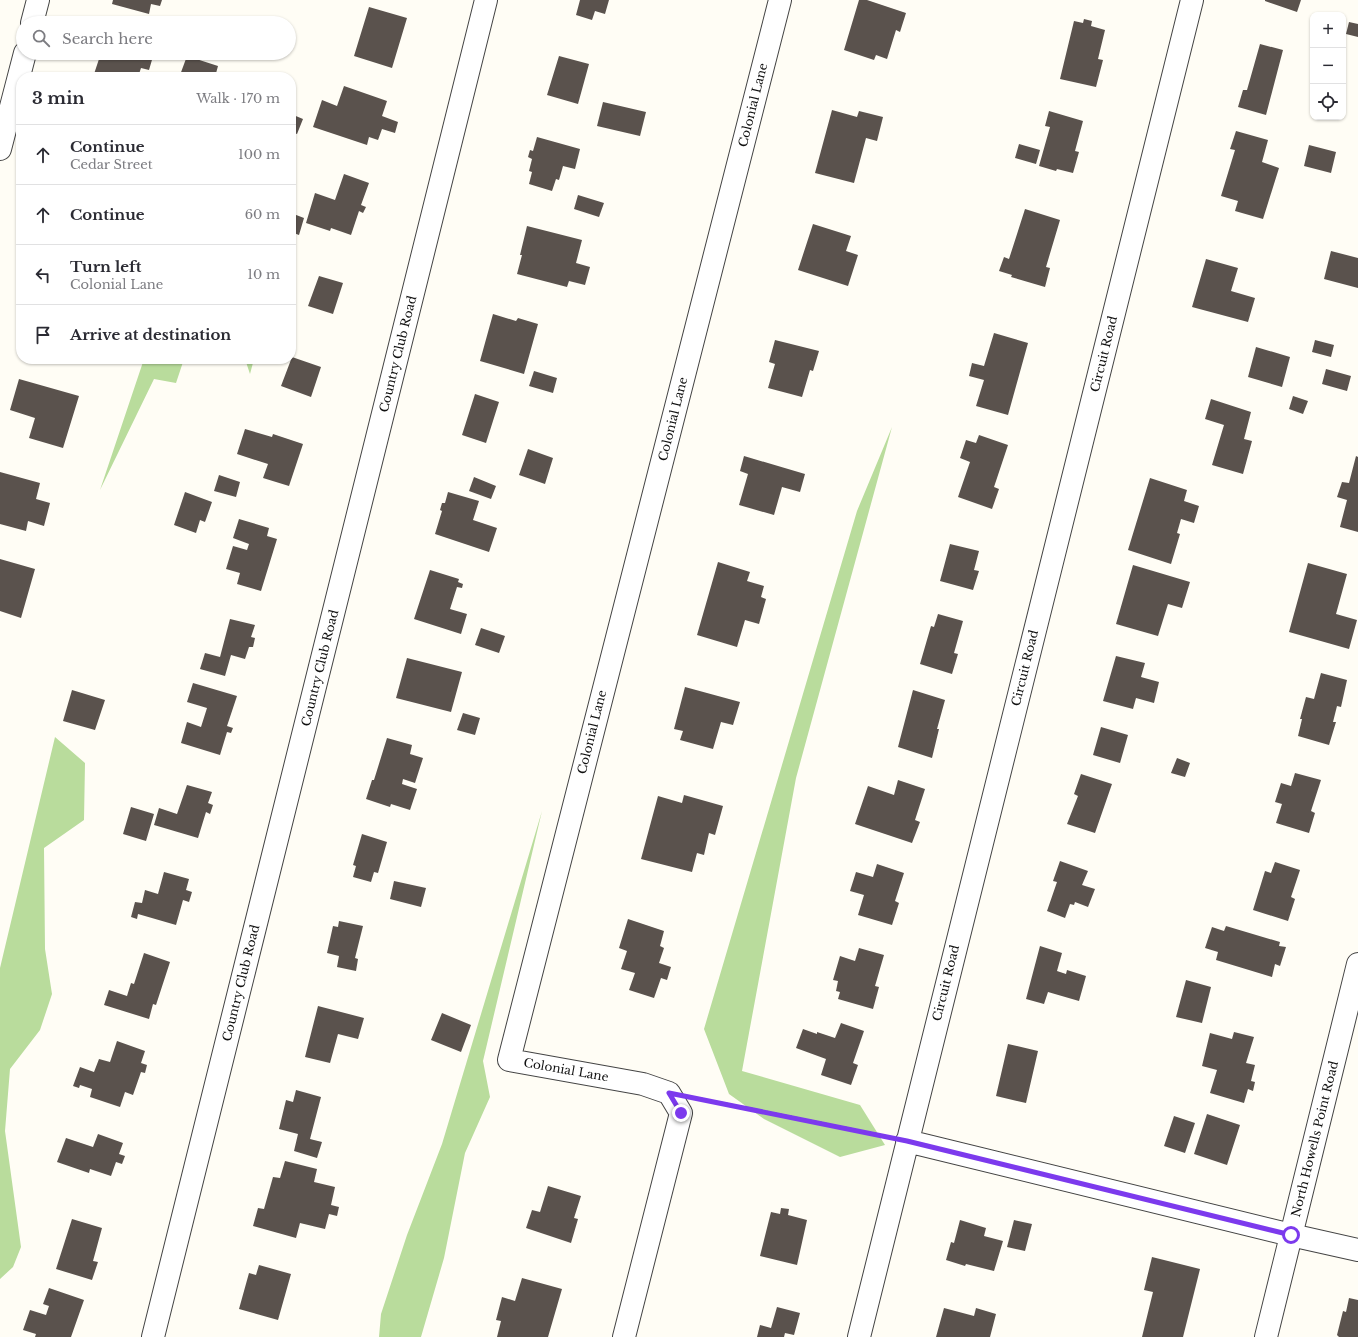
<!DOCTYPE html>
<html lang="en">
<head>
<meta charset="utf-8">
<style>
  body { margin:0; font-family:"Libre Baskerville",serif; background:#f7f7f7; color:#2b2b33 }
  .controls { position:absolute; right:12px; top:12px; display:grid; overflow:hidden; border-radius:8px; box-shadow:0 1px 3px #0004 }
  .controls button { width:36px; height:36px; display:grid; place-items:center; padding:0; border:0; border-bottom:1px solid #e1e1e2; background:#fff; color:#2b2b33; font:20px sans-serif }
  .stop { position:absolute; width:12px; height:12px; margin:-9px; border:3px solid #7c3aed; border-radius:50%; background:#fff }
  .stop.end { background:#7c3aed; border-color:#fff; box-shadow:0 1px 4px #0008 }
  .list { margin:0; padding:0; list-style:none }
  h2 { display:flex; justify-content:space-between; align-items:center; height:52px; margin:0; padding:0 16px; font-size:17px }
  h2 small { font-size:13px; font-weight:400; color:#7c7c81 }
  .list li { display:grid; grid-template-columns:26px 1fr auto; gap:12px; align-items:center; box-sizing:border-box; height:60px; padding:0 16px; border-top:1px solid #e1e1e2 }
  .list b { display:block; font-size:15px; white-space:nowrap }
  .list p { margin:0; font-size:13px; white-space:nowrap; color:#7c7c81 }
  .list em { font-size:13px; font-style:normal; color:#7c7c81 }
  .icon { flex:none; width:22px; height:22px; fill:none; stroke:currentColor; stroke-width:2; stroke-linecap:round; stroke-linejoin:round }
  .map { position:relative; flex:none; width:1358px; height:1337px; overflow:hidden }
  .search { position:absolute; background:#fff; box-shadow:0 1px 3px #0004; left:16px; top:16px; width:280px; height:44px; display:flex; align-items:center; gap:10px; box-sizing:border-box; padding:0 14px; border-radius:22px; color:#7c7c81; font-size:15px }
  .panel { position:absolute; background:#fff; box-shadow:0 1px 3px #0004; left:16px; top:72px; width:280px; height:292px; border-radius:16px }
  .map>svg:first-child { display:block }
</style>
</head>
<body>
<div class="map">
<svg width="1358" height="1337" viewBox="0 0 1358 1337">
  <rect width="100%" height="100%" fill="#fffdf5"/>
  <path fill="#b9dc9c" d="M144,359h40l-8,24 -22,-4 -54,111z
    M245,359h9l-4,15z
    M892,427l-96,351 -54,293 118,34 25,40 -45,12 -76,-38 -35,-25 -25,-65 153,-518z
    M55,737l30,26 -1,57 -40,28 1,101 7,45 -12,36 -30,39 -5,62 16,116 -8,20 -13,12v-311z
    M542,811l-59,250 7,36 -25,56 -21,105 -23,79h-42l2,-23 26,-79 35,-91z"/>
  <path fill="#5a524d" d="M113,0h49l-2,6 -9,-2 -2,10 -37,-10z
    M580,0h29l-4,14 -10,-3 -3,9 -16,-5z
    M859,0h8l39,13 -6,19 -4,-2 -9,29 -11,-4 -2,5 -30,-10z
    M1265,0h36l-4,12 -32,-11z
    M369,7l38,11 -15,50 -38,-12z
    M1084,19l8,2 -1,5 14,4 -7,29 5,1 -7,27 -36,-8 14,-58 9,2z
    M1349,22l9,2v13l-12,-3z
    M1260,44l23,6 -17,65 -28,-8 5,-17h4z
    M96,53h58l-5,17 -8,-2 -3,9h-45l6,-18 -4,-1z
    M187,56l31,10 -3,11h-30l-5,-2z
    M559,56l30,8 -11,40 -31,-9z
    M344,86l43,15 -5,15 16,6 -3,11 -13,-4 -4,11 -9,-3 -2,8 -54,-18 9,-27 15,6z
    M603,102l43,10 -6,24 -43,-10z
    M832,110l25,7 2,-6 24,6 -6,24 -11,-3 -12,45 -39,-10z
    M1049,111l34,10 -8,30 4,1 -6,21 -16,-4 -1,2 -17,-5 11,-39 -5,-1z
    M291,114l12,5 -6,15 -6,-2z
    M1236,131l32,9 -6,22 17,6 -16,51 -28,-8 3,-10 -17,-5 14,-46 -5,-1z
    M537,137l43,12 -5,20 -12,-3 -4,14 -3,-1 -4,12 -23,-7 3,-12 -3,-1 3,-12 -4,-2 2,-7 3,1z
    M1019,144l21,6 -4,14 -21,-6z
    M1309,145l27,7 -5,21 -27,-7z
    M344,174l25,9 -8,22 5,2 -3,6 -4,-2 -8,24 -20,-7 -1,3 -24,-8 9,-30 20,7z
    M578,195l26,8 -5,14 -25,-8z
    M1025,209l35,11 -14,47 4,1 -5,19 -34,-10 1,-2 -13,-4 5,-14 5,2z
    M291,213l13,5 -5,17 -8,-3z
    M813,224l38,12 -5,15 12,4 -10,31 -50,-16z
    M527,226l55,14 -6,23 14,4 -5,18 -16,-4 -2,6 -50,-13 5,-19h-2z
    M1331,251l27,7v30l-34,-9z
    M1206,259l32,9 -7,23 24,7 -7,24 -56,-15z
    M319,276l24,7 -10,31 -25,-8z
    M493,314l23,7 2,-3 20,6 -14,50 -44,-13z
    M994,333l34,10 -20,72 -32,-9 8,-26 -15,-4 3,-13 12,3z
    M775,340l44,11 -6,20 -3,-1 -8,27 -34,-9 7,-24 -6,-2z
    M1315,340l19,5 -3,12 -19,-5z
    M1256,347l34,10 -8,30 -34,-10z
    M292,357l29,10 -10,30 -30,-11z
    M1326,369l25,7 -4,15 -25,-7z
    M534,371l23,7 -4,15 -24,-7z
    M19,379l60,17 -16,52 -34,-10 6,-20 -25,-8z
    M475,394l24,8 -13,41 -24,-8z
    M1293,396l15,5 -5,13 -14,-5z
    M1211,399l40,13 -7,27 8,2 -9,33 -31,-9 12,-40 -19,-6z
    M245,429l27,8 1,-3 30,10 -14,42 -26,-8 5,-14 -31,-10z
    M979,435l29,10 -14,42 5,2 -7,20 -34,-12 12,-35 -10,-4 6,-18 10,3z
    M528,449l25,9 -8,26 -26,-9z
    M744,456l61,18 -5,18 -18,-5 -8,28 -35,-10 9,-31 -8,-3z
    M1356,456l2,1v75l-18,-5 7,-27 -10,-3 5,-15 7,1z
    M0,472l40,11 -4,16 14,4 -6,23 -16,-5 -2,10 -26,-7z
    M219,475l21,7 -4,15 -22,-6z
    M474,477l22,9 -5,13 -22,-8z
    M1150,478l37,12 -3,11 15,5 -5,17 -13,-4 -4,14 3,1 -9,30 -43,-14z
    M185,492l27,10 -7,20 -5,-2 -4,13 -22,-8z
    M448,492l31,9 -6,19 24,8 -8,24 -54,-18 7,-23 -2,-1 2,-7h3z
    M239,519l30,9 -2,8 10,3 -16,52 -24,-7 3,-11 -14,-4 7,-23 14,4 2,-6 -16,-6z
    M950,544l29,7 -5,19 5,1 -6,19 -33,-9z
    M0,559l35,10 -14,49 -21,-7z
    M718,562l32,10 -3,9 17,5 -3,11 5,2 -7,25 -14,-4 -8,27 -40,-12z
    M1308,563l39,11 -11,40 21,6 -8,29 -60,-17z
    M1133,565l57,17 -8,26 -14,-4 -10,32 -42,-12z
    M430,570l29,9 -1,3 5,2 -1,4 -5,-1 -7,22 17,5 -6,20 -47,-15z
    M938,614l25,7 -9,32 4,1 -6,20 -32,-10 11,-38 3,1z
    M230,619l25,6 -4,12 4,1 -2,9h-4l-4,12 -14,-4 -6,21 -25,-7 5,-16 15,4z
    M481,628l24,8 -6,17 -24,-8z
    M1116,656l29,7 -4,14 18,5 -5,21 -18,-5 -3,11 -30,-8z
    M407,658l55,14 -11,40 -55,-14z
    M1321,673l26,7 -6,27 -4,-1 -4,16h3l-7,23 -31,-9 4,-17h-2l6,-22 8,2z
    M193,683l44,13 -10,30 6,2 -2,5 -4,-1 -7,23 -39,-12 6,-21 14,5 6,-19 -20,-6z
    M685,687l55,15 -7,23 -12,-3 -8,27 -33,-9 3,-9 -9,-2z
    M72,690l33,10 -10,30 -32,-9z
    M913,690l32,10 -8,29h2l-7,29 -34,-11z
    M463,713l17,5 -5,17 -18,-5z
    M1101,727l27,8 -8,28 -27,-8z
    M387,738l25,7 -2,9 13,4 -8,25 -12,-4 -1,5 15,5 -7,21 -19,-6 -1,3 -24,-8 6,-19h2z
    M1177,758l13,5 -5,14 -14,-4z
    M1295,773l26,7 -10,31 4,2 -6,20 -33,-10 6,-19 -7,-2 6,-19 10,3z
    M1081,774l31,10 -17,49 -28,-9 11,-28 -4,-2z
    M898,780l27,9 -10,31 5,2 -8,21 -57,-19 13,-38 26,9z
    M187,785l25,7 -4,11 5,2 -3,9 -4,-2 -8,26 -44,-13 5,-17 18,6z
    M684,795l39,11 -8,29 -6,-2 -5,22 -7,-2 -5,19 -51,-13 17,-63 24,7z
    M131,807l23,7 -8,27 -23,-7z
    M362,834l25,8 -9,31 -4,-1 -3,10 -18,-5 3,-11 -3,-1z
    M1060,861l28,10 -6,14 13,4 -7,18 -13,-5 -1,3 -4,-1 -5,14 -18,-7 10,-29 -4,-1z
    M1275,862l25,8 -9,27 4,2 -7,22 -35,-11 12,-39 6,2z
    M877,864l27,9 -9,28 4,2 -7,22 -34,-10 6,-20 -14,-4 6,-19 17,5z
    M164,872l25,7 -3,11 6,2 -3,10 -6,-2 -7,25 -38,-11 -1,5 -6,-2 4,-15 7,1 3,-13 13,4z
    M394,881l32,7 -5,19 -31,-8z
    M628,919l36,12 -4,15 4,2 -5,15 12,4 -4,13 -6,-2 -7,20 -25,-8 6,-17 -14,-4 6,-18 -8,-3z
    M339,921l24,5 -8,32 3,1 -2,12 -19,-4 2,-11 -12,-3 6,-27 5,1z
    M1226,926l54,16 -1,4 7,1 -6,19 -5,-2 -3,13 -56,-17 2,-8 -13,-4 7,-21 12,4z
    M1040,946l22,7 -5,18 9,3 1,-4 19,6 -7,25 -31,-9 -4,12 -18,-5z
    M859,948l25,7 -9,31 4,1 -6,22 -35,-10 2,-7 -4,-1 2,-10 -5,-1 7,-24 15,5z
    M144,953l26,9 -14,43 -3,-1 -4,15 -45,-14 5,-15 18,6 4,-13 3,1z
    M1186,980l25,7 -9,36 -26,-6z
    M318,1006l46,12 -6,21 -20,-5 -8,29 -25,-6z
    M442,1013l29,12 -10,27 -30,-12z
    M841,1023l23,8 -11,32 5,2 -7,20 -30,-10 5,-16 -30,-11 7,-19 14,5v-2l18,6z
    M1234,1032l20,5 -8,26 9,2 -4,16 4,1 -2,9 -5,-2 -4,14 -34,-10 7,-23 -15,-4 8,-33 22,6z
    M117,1041l28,10 -4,12 6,2 -2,8 -4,-1 -8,23 -8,-3 -5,15 -30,-10 2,-8 -12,-4 -1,3 -6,-2 7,-19 14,5 5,-13 11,3z
    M1008,1044l30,7 -12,52 -30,-7z
    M296,1090l25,7 -11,42 12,3 -5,16 -23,-7 4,-17 -19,-5 7,-29 7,2z
    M1207,1114l33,11 -13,40 -33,-11z
    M1174,1116l21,7 -10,30 -21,-7z
    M98,1134l25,9 -4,11 6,2 -3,8 -6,-2 -5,14 -21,-7 -1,4 -32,-11 9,-24 27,9z
    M285,1161l32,8 -3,13 21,5 -4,18 8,2 -2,9 -8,-2 -4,15 -25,-6 -4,15 -43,-12 5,-18 6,1 9,-32 7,1z
    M548,1186l33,10 -7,22 4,1 -7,24 -45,-15 6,-18 8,2z
    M781,1208l8,1 -1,6 19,5 -10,45 -37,-9 11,-44 9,2z
    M72,1219l30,9 -9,33 5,1 -6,18 -36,-11z
    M960,1220l26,8 -2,8 19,5 -9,30 -28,-7 -1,2 -19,-6 5,-18 3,1z
    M1014,1220l18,4 -7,27 -18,-4z
    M1152,1257l48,12 -17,68h-41l11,-45 -9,-2z
    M259,1265l32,9 -13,46 -39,-11 10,-36 7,2z
    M522,1278l40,11 -14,48h-51l4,-16 -5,-1 6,-23 13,4z
    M49,1288l35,12 -13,37h-36l1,-3 -13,-4 7,-20 16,5 3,-9 -6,-2z
    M1349,1298l9,2v37h-19l-2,-2 6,-24 3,1z
    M777,1307l23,6 -6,22 -9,-2 -1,4h-27l3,-12 11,3z
    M944,1308l30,8 2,-8 20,6 -6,23h-54z"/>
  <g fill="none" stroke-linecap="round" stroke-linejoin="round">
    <g stroke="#444" stroke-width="24">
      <path id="street" d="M32,23l6,-23
        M0,149l25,-96
        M907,1141l384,94 67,15
        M153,1337l333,-1337
        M624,1337l57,-224 -12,-20 -26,-9 -134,-24 271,-1060
        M859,1337l333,-1337
        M1266,1337l92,-373"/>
    </g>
    <path stroke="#333" stroke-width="2.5" stroke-dasharray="4 2" stroke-linecap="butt" d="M702,1099l183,37"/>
    <use href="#street" stroke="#fff" stroke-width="22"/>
  </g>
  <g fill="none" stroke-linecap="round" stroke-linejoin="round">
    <path stroke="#7c3aed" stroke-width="5" d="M681,1113l-12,-20 238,48 384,94"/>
  </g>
  <g text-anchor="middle" stroke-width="4" stroke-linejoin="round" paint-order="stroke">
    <g font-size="12" fill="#111" stroke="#fff">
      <text transform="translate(753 105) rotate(-76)" y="4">Colonial Lane</text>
      <text transform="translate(398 354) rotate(-76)" y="4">Country Club Road</text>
      <text transform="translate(1104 354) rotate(-76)" y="4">Circuit Road</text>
      <text transform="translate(673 419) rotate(-76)" y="4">Colonial Lane</text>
      <text transform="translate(320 668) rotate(-76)" y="4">Country Club Road</text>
      <text transform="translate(1025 668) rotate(-76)" y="4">Circuit Road</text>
      <text transform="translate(592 732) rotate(-76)" y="4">Colonial Lane</text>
      <text transform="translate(241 983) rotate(-76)" y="4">Country Club Road</text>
      <text transform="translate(946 983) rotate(-76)" y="4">Circuit Road</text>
      <text transform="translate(566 1070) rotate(10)" y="4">Colonial Lane</text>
      <text transform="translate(1315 1139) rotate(-76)" y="4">North Howells Point Road</text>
    </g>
  </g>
</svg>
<div class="controls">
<button>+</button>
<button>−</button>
<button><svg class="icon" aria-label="locate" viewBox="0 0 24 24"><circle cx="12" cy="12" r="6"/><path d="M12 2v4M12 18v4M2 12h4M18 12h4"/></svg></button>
</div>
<div class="stop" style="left:1291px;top:1235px"></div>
<div class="stop end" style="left:681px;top:1113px"></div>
<div class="search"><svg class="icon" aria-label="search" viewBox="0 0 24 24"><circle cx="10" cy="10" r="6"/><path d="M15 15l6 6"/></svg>Search here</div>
<section class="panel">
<h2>3 min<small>Walk · 170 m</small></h2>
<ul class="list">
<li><svg class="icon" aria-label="ahead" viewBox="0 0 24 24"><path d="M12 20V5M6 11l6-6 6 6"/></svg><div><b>Continue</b><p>Cedar Street</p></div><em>100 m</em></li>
<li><svg class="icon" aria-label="ahead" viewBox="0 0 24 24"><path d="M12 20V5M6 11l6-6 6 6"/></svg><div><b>Continue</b></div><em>60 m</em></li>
<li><svg class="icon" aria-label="left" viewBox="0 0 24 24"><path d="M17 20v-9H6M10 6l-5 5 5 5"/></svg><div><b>Turn left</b><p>Colonial Lane</p></div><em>10 m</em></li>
<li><svg class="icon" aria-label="arrive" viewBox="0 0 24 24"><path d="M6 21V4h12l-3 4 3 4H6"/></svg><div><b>Arrive at destination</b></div></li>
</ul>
</section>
</div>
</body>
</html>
